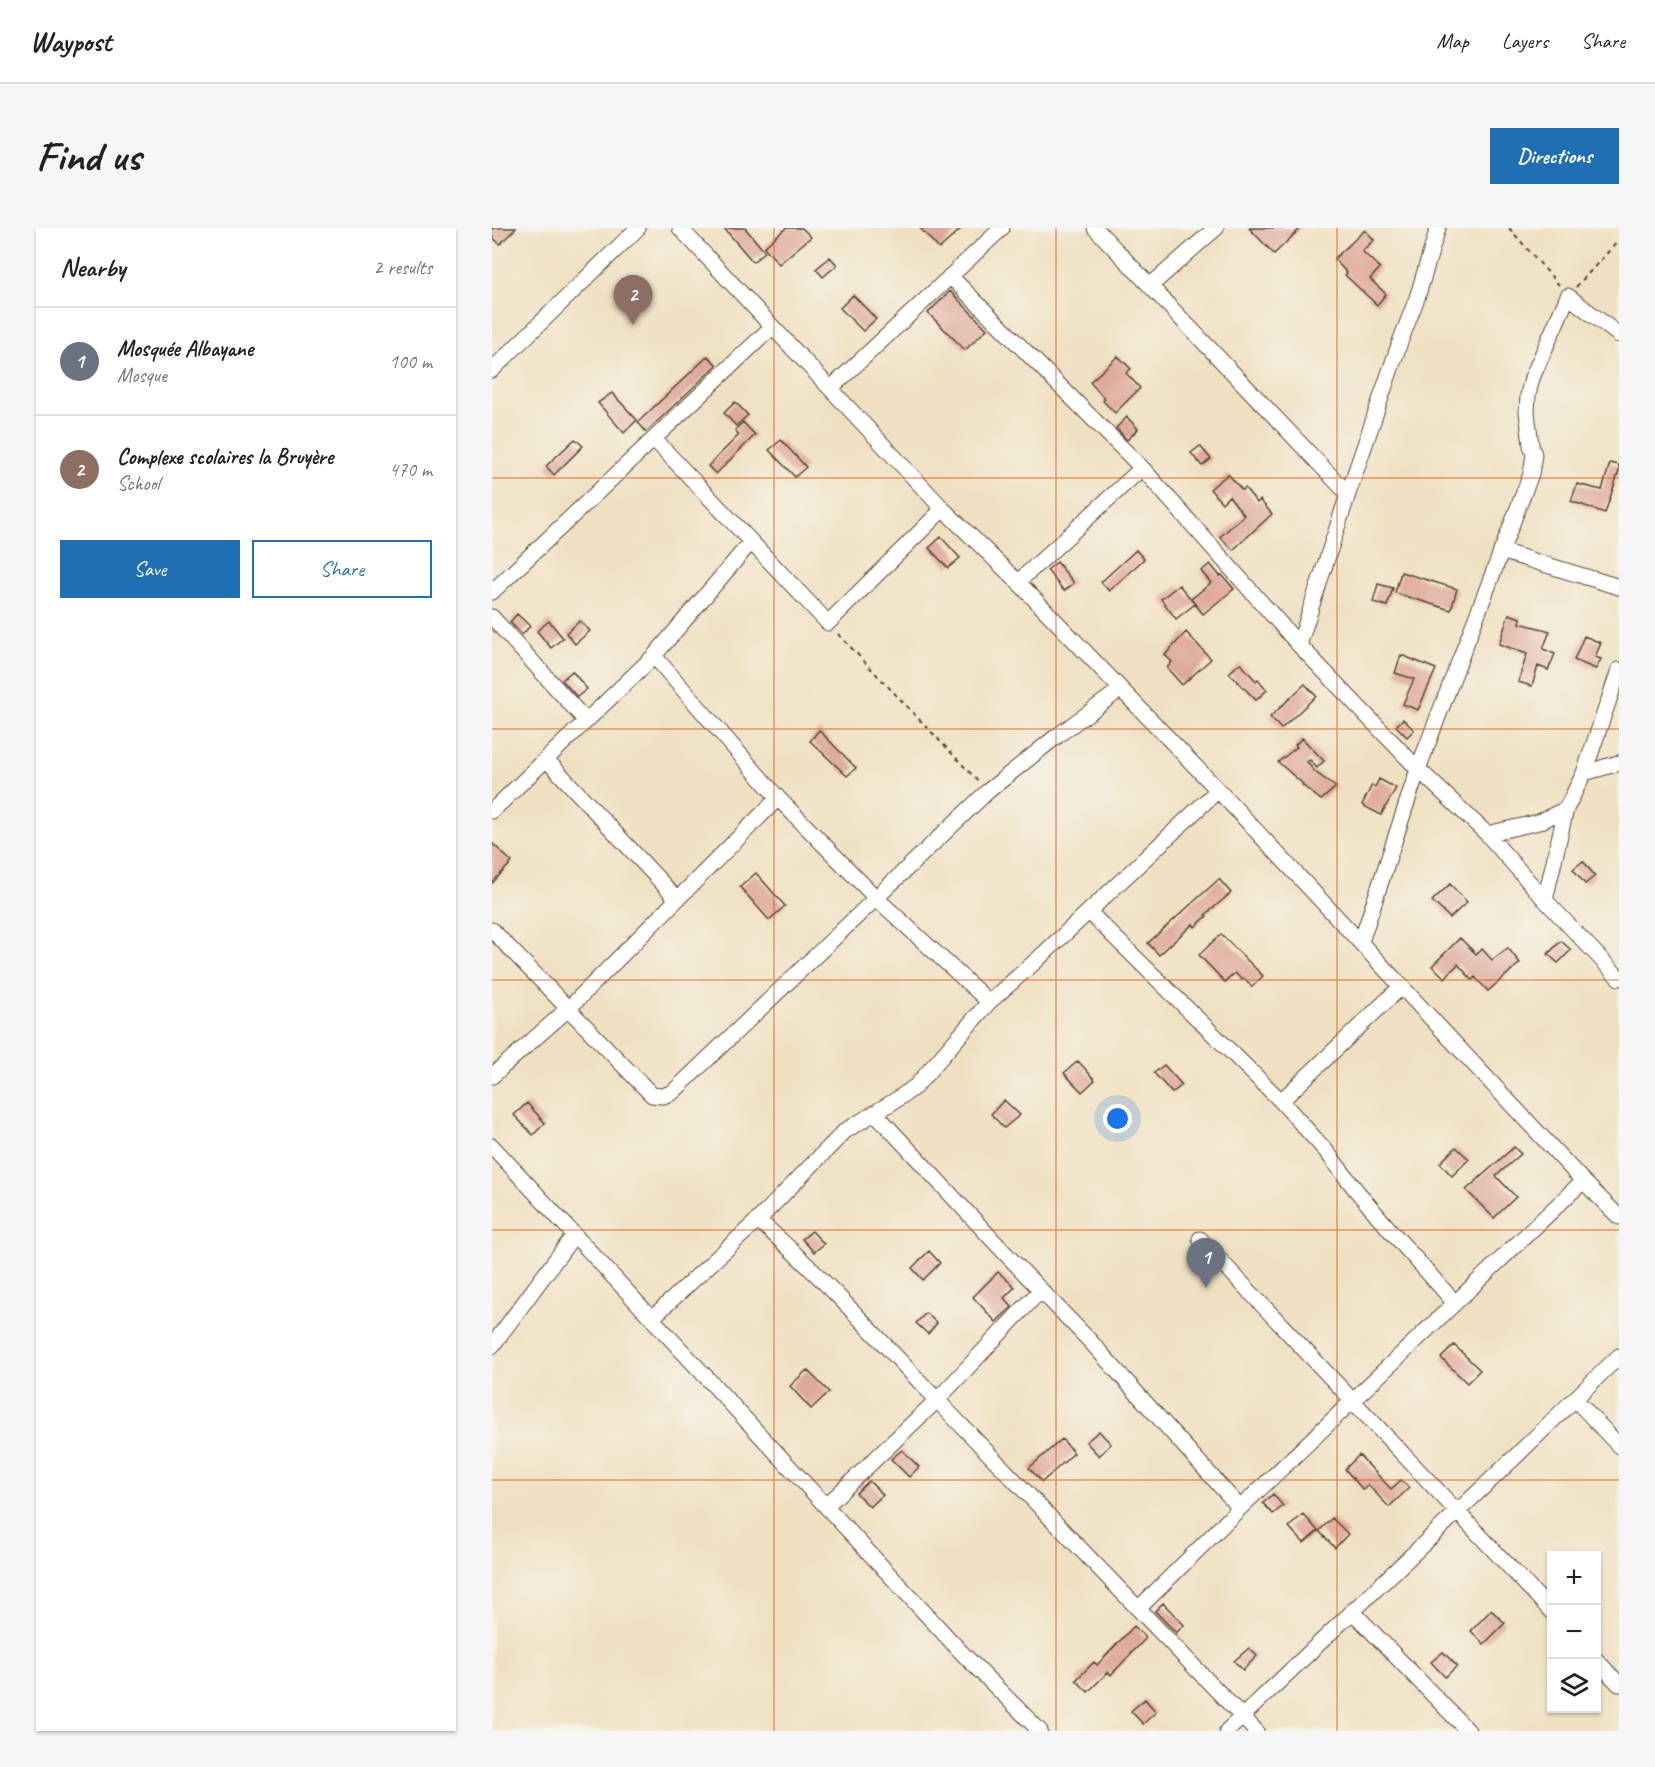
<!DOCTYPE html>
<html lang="en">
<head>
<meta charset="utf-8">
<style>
  body { margin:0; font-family:Caveat,sans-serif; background:#f6f6f6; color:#222 }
  .controls { position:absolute; right:18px; bottom:18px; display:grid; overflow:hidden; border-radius:0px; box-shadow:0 2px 4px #0004 }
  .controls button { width:54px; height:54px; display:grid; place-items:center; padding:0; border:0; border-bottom:2px solid #e0e0e0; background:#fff; color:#222; font:30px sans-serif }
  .you { position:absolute; left:626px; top:891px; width:21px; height:21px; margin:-15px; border:4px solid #fff; border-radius:50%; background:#1a73e8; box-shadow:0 0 0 9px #1a73e833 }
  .badge { display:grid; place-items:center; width:39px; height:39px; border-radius:50%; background:#1f6fb2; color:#fff; font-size:20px; font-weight:700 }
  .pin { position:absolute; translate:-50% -50px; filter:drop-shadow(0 2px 3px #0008) }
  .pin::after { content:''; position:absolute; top:32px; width:21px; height:18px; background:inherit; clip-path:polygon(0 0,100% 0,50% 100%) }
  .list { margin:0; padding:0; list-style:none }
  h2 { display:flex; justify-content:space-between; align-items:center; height:78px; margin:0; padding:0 24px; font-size:26px }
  h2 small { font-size:20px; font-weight:400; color:#767676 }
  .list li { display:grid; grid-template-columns:39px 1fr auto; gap:18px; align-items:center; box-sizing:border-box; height:108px; padding:0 24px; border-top:2px solid #e0e0e0 }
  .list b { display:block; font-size:22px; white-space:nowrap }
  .list p { margin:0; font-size:20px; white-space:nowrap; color:#767676 }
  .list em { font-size:20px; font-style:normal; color:#767676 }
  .actions { display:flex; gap:12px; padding:18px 24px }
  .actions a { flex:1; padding:14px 0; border:2px solid #1f6fb2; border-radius:0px; text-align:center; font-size:21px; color:#1f6fb2 }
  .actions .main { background:#1f6fb2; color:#fff }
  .icon { flex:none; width:33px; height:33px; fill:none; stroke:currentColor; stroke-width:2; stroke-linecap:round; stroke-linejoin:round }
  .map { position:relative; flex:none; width:1127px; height:1503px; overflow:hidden; border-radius:0px }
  header { display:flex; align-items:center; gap:36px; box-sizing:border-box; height:84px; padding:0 30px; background:#fff; border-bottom:2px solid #e0e0e0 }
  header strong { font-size:28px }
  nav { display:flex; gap:33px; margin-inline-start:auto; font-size:21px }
  .intro { display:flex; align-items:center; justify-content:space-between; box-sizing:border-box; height:144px; padding:0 36px }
  h1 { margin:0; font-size:42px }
  .button { padding:15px 27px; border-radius:0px; background:#1f6fb2; color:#fff; font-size:21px; font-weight:700 }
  main { display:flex; gap:36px; padding:0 36px }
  aside { flex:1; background:#fff; border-radius:0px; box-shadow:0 2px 4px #0004 }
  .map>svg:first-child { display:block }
</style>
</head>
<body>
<header>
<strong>Waypost</strong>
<nav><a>Map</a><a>Layers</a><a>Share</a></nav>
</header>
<div class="intro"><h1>Find us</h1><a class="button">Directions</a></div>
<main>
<aside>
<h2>Nearby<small>2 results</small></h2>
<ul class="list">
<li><span class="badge" style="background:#6b7280">1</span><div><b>Mosquée Albayane</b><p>Mosque</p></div><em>100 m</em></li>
<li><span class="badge" style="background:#8d6e63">2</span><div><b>Complexe scolaires la Bruyère</b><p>School</p></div><em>470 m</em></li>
</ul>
<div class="actions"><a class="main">Save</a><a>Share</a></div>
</aside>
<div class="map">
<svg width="1127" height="1503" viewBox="0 0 1127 1503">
  <rect width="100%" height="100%" fill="#f7f3e8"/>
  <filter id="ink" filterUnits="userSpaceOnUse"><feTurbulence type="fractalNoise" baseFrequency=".0167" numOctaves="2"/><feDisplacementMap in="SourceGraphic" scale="12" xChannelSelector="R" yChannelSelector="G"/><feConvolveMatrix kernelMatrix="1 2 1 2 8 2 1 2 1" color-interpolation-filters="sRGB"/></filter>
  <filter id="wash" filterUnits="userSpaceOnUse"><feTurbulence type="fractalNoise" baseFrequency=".008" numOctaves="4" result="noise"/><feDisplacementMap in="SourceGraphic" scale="24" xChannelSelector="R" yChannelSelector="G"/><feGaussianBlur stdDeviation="1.35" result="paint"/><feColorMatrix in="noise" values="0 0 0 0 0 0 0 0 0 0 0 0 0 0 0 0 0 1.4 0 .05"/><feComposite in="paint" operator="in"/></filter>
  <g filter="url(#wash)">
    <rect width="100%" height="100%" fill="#efe0c1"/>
    <g id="blocks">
      <path fill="#dea89a" d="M0,0h24l-16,16 -8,-7z
        M232,0h21l20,24 -12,10z
        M294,0h16l9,9 -32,27 -15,-17z
        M428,0h42l-23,21z
        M757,0h52l-27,26z
        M873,2l9,10 -12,11 18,17 -10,11 16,15 -9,11 -32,-30 2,-2 -13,-14z
        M338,29l7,8 -14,12 -7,-8z
        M458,63l37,38 -22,21 -37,-37z
        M361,67l23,24 -13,12 -23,-23z
        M216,128l9,9 -71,67 -8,-10z
        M626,128l13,13 -5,4 14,15 -25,25 -12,-12 2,-2 -15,-17z
        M120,165l25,27 -13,13 -26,-30z
        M243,174l13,13 -12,11 -12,-13z
        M635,189l11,12 -11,11 -11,-12z
        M251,194l12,13 -39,39 -8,-8 31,-31 -4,-5z
        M83,211l8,7 -29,29 -8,-9z
        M289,212l25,27 -11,10 -26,-27z
        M708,218l11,13 -9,7 -11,-13z
        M1118,235l9,2v6l-14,42 -34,-12 6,-17 25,6z
        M736,246l14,16 3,-2 12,15 3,-3 12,14 -39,36 -13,-13 24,-22 -15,-19 -7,7 -12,-14z
        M449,309l19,21 -12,10 -19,-20z
        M644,322l8,9 -35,32 -8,-9z
        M565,334l17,21 -10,8 -17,-21z
        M718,336l10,12 2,-1 12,14 -31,25 -12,-15 20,-16 -10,-12z
        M909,344l56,17 -6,21 -56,-17z
        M886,356l15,4 -6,18 -14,-4z
        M687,357l16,19 -19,15 -15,-20z
        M25,386l13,12 -8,9 -12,-13z
        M1017,386l12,4 -1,5 30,8 -7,18 12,5 -7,16 -10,-4 -6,20 -14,-4 9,-28 -28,-10z
        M57,393l14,17 -12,10 -14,-17z
        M88,393l10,10 -15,13 -9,-11z
        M694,404l25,27 -29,26 -15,-17 5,-6 -7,-7z
        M1092,408l17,7 -6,14 6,2 -5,10 -22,-9z
        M909,427l35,14 -18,41 -15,-6 11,-25 -19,-6z
        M748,435l16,18 2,-2 9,11 -11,10 -27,-27z
        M80,443l15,18 -10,8 -15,-17z
        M813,456l11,12 -35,33 -11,-12z
        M911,491l11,11 -7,7 -11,-11z
        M327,502l37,38 -9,8 -37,-35z
        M810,510l22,23 -7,7 -7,-8 -3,2 8,10 21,15 -15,13 -19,-15 1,-1 -25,-22 19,-15 -2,-2z
        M887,551l17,9 -15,27 -19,-10 10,-20 3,2z
        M0,615l20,19 -20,21z
        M1091,633l12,15 -10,8 -12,-15z
        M264,645l29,33 -16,14 -29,-33z
        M727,651l12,14 -26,22 2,1 -12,11 -2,-3 -34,31 -11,-12z
        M958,656l17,18 -17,16 -18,-17z
        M729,706l42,42 -11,11 -8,-9 -2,2 -7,-7 -10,9 -26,-27z
        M968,710l16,16 6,-5 10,11 16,-12 12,15 -32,28 -13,-14 -3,3 -14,-16 -13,14 -13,-12z
        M1069,713l10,9 -13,13 -10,-9z
        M586,833l17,19 -13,12 -18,-19z
        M672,837l18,20 -10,8 -18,-20z
        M512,872l16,15 -16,13 -13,-14z
        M35,875l18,20 -12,12 -19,-20z
        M964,919l13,12 -17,17 -12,-13z
        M1022,919l7,7 -25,22 20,21 -22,21 -28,-28z
        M320,1003l12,13 -10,8 -12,-13z
        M437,1023l11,12 -17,17 -11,-12z
        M506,1044l17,15 -11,11 8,9 -16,15 -23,-25z
        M434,1085l11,10 -9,11 -12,-11z
        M962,1117l26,25 -13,13 -26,-25z
        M315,1142l22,22 -18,17 -21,-23z
        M607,1203l12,13 -12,12 -13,-14z
        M570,1211l12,14 -32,29 -13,-14z
        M410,1222l17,17 -10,10 -18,-18z
        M867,1227l32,34 10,-9 8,8 -20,19 -21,-22 -5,5 -18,-21z
        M377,1253l14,14 -13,12 -14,-14z
        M781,1266l10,12 -10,8 -10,-11z
        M811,1286l15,17 -14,12 -15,-16z
        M840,1290l16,16 -13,14 -16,-17z
        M671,1375l21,22 -8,8 -21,-22z
        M999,1382l14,13 -21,21 -13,-13z
        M642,1398l12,12 -35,37 -3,-3 -20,20 -12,-12 18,-18 3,3z
        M757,1420l8,8 -14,14 -9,-9z
        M951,1424l14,14 -12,11 -14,-15z
        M653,1471l11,13 -13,12 -12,-13z"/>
    </g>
  </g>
  <g filter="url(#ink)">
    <use href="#blocks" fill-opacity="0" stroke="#564536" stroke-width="1.5"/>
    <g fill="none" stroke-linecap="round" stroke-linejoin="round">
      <g stroke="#564536" stroke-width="17">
        <path id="minor" d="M188,0l263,281 75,73 200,208 365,391 36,36
          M603,0l253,266
          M458,48l192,192 157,177 119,124 69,65 58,66 74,78
          M658,58l66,-58
          M0,142l146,-142
          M339,160l171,-160
          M162,211l174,184 115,-114
          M1009,323l118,36
          M526,354l124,-114
          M0,364l280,-265
          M0,389l94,104
          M807,417l49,-151 52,-152 17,-44 21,-70
          M162,428l124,142 97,99 114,105
          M54,531l131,140
          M1092,545l35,-10
          M0,583l162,-155 97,-114
          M995,606l52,-12 27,-13
          M1053,672l21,-91 18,-36 35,-103
          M597,684l192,189 45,50 30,39 33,39 66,74
          M0,702l160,165 11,1 10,-4 315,-301 69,-55 64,-47
          M869,714l57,-173 113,-295 3,-19 -3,-10 -4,-33 1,-17 4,-17 36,-82 51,39
          M0,848l76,-67 210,-211
          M789,873l121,-115
          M383,885l128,138 87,90 150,167
          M0,918l470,507 78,78
          M266,992c64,56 121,119 179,180 106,111 213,220 319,331
          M708,1011l352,373
          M160,1090l106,-98 87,-89 51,-31 20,-14 73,-84 49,-43 180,-169
          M0,1118l82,-111
          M1083,1171l44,47
          M334,1278l111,-106 104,-110
          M647,1380l101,-100 343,-327
          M860,1383l116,120
          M1104,1432l23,24
          M735,1503l290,-276 102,-99"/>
      </g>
      <path stroke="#564536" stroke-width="2" stroke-dasharray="4.5 4.5" stroke-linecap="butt" d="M1017,0l50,57
        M1084,59l43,-47
        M346,406l141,148"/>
      <use href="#minor" stroke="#fff" stroke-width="15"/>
    </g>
  </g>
  <path fill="none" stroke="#d7540e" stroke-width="1.5" stroke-opacity="0.55" d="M282,0v1503M564,0v1503M845,0v1503M0,250h1127M0,501h1127M0,752h1127M0,1002h1127M0,1252h1127"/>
</svg>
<div class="controls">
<button>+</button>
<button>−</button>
<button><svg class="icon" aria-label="layers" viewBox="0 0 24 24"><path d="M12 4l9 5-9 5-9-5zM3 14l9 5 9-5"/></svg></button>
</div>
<div class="you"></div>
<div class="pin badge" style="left:714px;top:1060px;background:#6b7280">1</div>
<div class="pin badge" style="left:141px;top:97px;background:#8d6e63">2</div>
</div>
</main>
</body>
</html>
